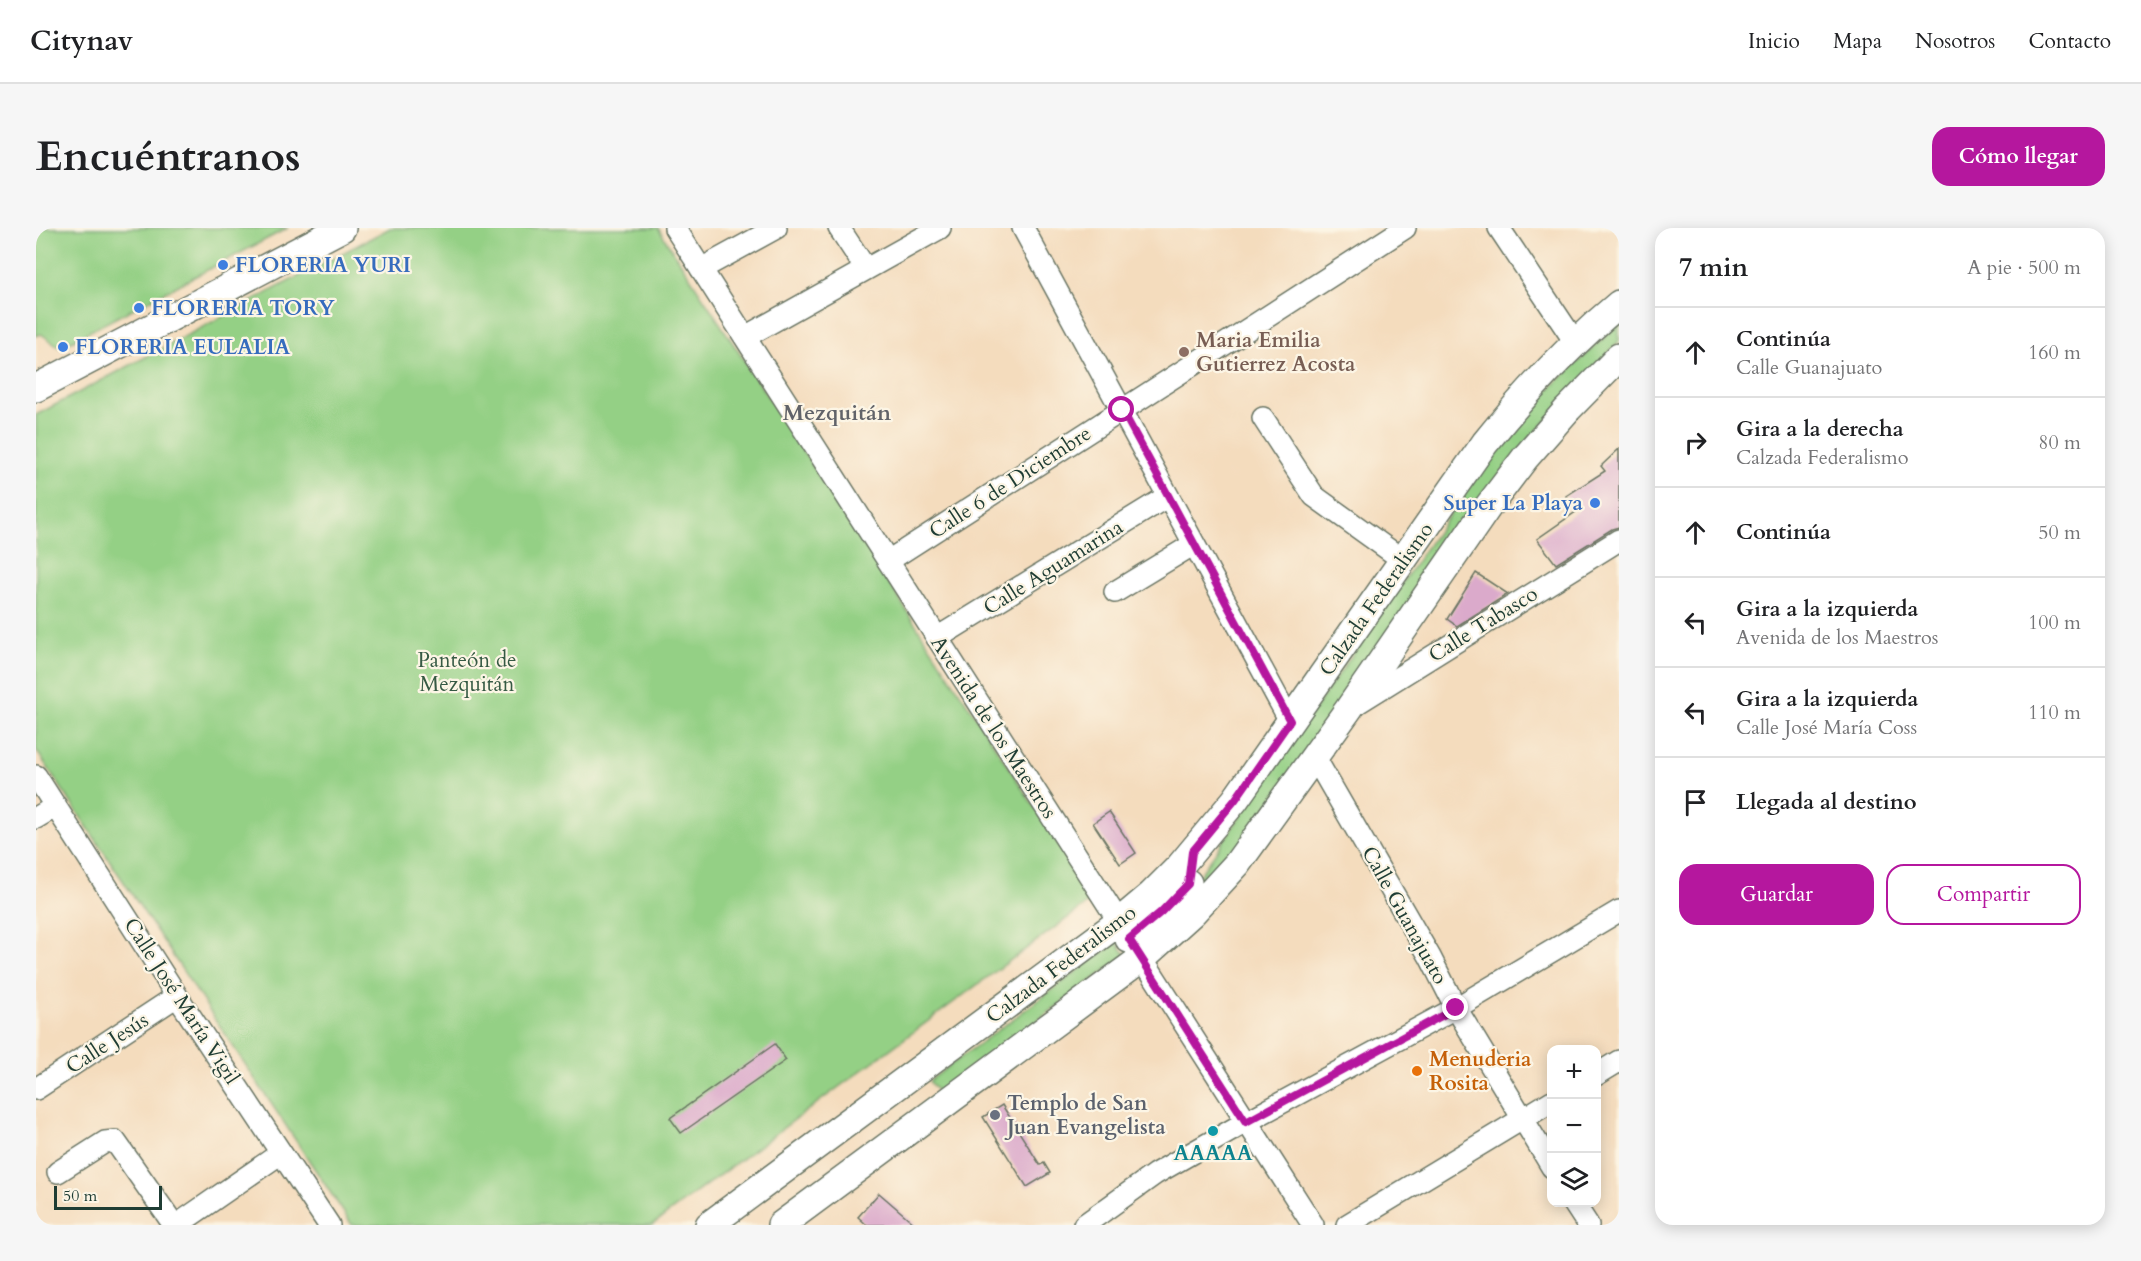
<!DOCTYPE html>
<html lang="es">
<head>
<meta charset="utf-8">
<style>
  body { margin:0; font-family:Cardo,serif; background:#f6f6f6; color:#202124 }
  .controls { position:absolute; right:18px; bottom:18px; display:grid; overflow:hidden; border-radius:12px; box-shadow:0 3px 15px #0003 }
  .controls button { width:54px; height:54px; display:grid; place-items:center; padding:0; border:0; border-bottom:2px solid #e0e0e0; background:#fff; color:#202124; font:30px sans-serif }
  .scale { position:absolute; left:18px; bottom:15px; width:108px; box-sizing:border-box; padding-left:6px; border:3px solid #1f3d34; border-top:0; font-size:16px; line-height:21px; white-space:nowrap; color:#1f3d34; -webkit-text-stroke:4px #fcf5e5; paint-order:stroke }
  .stop { position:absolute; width:18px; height:18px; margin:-14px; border:4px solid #b5179e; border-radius:50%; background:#fff }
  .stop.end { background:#b5179e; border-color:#fff; box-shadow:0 2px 6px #0008 }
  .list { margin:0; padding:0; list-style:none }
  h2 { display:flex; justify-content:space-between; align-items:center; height:78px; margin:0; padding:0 24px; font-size:26px }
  h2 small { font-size:20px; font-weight:400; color:#757577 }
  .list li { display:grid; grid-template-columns:39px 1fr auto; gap:18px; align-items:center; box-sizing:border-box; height:90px; padding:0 24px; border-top:2px solid #e0e0e0 }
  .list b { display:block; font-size:22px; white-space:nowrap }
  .list p { margin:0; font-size:20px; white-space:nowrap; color:#757577 }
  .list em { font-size:20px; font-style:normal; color:#757577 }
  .actions { display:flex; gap:12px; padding:18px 24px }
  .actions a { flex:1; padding:14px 0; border:2px solid #b5179e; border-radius:18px; text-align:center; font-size:21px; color:#b5179e }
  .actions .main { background:#b5179e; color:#fff }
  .icon { flex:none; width:33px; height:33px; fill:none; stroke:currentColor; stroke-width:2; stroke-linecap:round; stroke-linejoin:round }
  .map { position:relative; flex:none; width:1583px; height:997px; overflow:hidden; border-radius:18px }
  header { display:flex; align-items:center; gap:36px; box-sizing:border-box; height:84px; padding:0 30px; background:#fff; border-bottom:2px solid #e0e0e0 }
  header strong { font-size:28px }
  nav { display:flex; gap:33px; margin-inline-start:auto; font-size:21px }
  .intro { display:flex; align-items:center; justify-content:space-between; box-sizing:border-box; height:144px; padding:0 36px }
  h1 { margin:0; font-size:42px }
  .button { padding:15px 27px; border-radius:18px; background:#b5179e; color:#fff; font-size:21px; font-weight:700 }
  main { display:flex; gap:36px; padding:0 36px }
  aside { flex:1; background:#fff; border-radius:18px; box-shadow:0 3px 15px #0003 }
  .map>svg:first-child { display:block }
</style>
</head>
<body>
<header>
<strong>Citynav</strong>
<nav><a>Inicio</a><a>Mapa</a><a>Nosotros</a><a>Contacto</a></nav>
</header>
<div class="intro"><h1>Encuéntranos</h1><a class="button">Cómo llegar</a></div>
<main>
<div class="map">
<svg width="1583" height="997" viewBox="0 0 1583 997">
  <rect width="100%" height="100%" fill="#fcf5e5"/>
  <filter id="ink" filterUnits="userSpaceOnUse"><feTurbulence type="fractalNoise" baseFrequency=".0167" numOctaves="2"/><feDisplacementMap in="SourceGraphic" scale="12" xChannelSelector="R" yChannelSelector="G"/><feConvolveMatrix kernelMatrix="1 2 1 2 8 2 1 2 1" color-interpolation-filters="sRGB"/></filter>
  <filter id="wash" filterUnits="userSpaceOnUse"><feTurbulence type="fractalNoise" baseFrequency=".008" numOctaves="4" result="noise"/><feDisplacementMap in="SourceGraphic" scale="24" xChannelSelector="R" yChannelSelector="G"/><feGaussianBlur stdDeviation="1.35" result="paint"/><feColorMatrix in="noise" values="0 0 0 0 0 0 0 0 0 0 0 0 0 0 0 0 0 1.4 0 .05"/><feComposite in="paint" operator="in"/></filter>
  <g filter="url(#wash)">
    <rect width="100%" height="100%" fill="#f4dcbd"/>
    <path fill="#94d085" stroke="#5a865c" stroke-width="1.5" d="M0,0h252l-228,119 -19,-13 -5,2z
      M354,0h268l431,663 -1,12 -436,322h-300l-316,-475v-335z
      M1583,96v17l-109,120 -276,392 -37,41 -7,-5 293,-423 63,-74z
      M1081,714l9,13 -187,139 -10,-13z"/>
    <g id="blocks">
      <path fill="#dbaacb" d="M1583,221v78l-7,2 -56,35 -19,-25 40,-28 -11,-15 39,-25 -4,-5z
        M1440,345l32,21 -51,32 -10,-7z
        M1073,584l27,41 -16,11 -27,-41z
        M739,816l11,16 -105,73 -11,-15z
        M966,877l38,60 4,-2 6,10 -23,14 -44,-70z
        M843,965l37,32h-49l-9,-8z"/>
    </g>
  </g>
  <g filter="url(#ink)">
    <use href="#blocks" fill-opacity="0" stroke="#6a7564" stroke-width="1.5"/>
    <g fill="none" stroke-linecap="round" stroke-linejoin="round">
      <g stroke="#6a7564" stroke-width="24">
        <path id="minor" d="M639,0l638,997
          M803,0l27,41
          M987,0l267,493
          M1463,0l76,114
          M665,41l75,-41
          M709,109l195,-109
          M1227,190l51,78 89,64
          M852,333l517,-333
          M1079,364l79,-48
          M901,410l231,-142
          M1320,476l263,-164
          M1278,528l116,201 26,51 96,159
          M0,548l141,220 152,229
          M0,590l20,-12
          M1560,847l23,-14
          M0,861l141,-93
          M22,944l47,-30 10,-1 59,84
          M1537,974l15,23
          M141,997l104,-72
          M1048,997l71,-51 91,-52 210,-114 163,-97
          M1311,997l205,-124"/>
      </g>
      <g stroke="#6a7564" stroke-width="30">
        <path id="major" d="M0,160l306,-160
          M1093,711l32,-27 27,-29
          M673,997l410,-303 32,-27 29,-29 55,-66 250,-357c41,-51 83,-97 134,-139
          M745,997l361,-267 50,-45 45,-49 111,-154 139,-202 38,-50 42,-48 52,-53"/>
      </g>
      <use href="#minor" stroke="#fff" stroke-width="21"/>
      <use href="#major" stroke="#fff" stroke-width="27"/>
    </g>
  </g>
  <g fill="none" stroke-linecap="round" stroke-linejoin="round" filter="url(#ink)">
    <path stroke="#b5179e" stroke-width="8" d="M1086,182l168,311 -55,79 -43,52 -4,32 -27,28 -32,27 117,183 210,-114"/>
  </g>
  <g fill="#3f7fe0" stroke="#fcf5e5" stroke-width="2">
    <circle cx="187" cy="37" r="6"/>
    <circle cx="103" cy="80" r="6"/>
    <circle cx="27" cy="119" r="6"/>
    <circle cx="1559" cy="275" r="6"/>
  </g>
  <circle fill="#8d6e63" stroke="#fcf5e5" stroke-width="2" cx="1148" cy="124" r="6"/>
  <circle fill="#e8710a" stroke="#fcf5e5" stroke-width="2" cx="1381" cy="843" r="6"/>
  <circle fill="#6b7280" stroke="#fcf5e5" stroke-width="2" cx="959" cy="887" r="6"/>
  <circle fill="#0f9aa8" stroke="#fcf5e5" stroke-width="2" cx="1177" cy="903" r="6"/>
  <g text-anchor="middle" stroke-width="4.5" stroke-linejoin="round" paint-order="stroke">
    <g font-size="21" font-weight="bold" fill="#366cbe" stroke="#fcf5e5" text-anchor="start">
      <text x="199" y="44">FLORERIA YURI</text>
      <text x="115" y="87">FLORERIA TORY</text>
      <text x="39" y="126">FLORERIA EULALIA</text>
      <text x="1547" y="282" text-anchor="end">Super La Playa</text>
    </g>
    <g font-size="21" font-weight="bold" fill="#785e54" stroke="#fcf5e5" text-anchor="start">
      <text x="1160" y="119">Maria Emilia<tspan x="1160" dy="24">Gutierrez Acosta</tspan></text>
    </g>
    <g font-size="21" fill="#1f3d34" stroke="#fcf5e5">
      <text transform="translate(974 254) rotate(-33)" y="7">Calle 6 de Diciembre</text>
      <text transform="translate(1017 339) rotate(-32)" y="7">Calle Aguamarina</text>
      <text transform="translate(1340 371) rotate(-55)" y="7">Calzada Federalismo</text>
      <text transform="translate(1447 396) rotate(-32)" y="7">Calle Tabasco</text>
      <text transform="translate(958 499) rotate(57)" y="7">Avenida de los Maestros</text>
      <text transform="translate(1369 687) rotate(61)" y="7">Calle Guanajuato</text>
      <text transform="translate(1025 736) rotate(-37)" y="7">Calzada Federalismo</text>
      <text transform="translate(146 773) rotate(57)" y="7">Calle José María Vigil</text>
      <text transform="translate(71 815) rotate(-33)" y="7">Calle Jesús</text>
    </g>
    <g font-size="21" fill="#365a44" stroke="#fcf5e5">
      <text x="431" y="439">Panteón de<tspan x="431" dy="24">Mezquitán</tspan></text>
    </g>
    <g font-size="21" font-weight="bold" fill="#c56008" stroke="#fcf5e5" text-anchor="start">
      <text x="1393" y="838">Menuderia<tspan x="1393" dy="24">Rosita</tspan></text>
    </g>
    <g font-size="21" font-weight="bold" fill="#5b616d" stroke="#fcf5e5" text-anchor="start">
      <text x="971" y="882">Templo de San<tspan x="971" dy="24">Juan Evangelista</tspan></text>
    </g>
    <g font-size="21" font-weight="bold" fill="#0d838f" stroke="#fcf5e5">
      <text x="1177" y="932">AAAAA</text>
    </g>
    <g font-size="22" font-weight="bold" fill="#616369" stroke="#fcf5e5">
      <text x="801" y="192">Mezquitán</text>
    </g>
  </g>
</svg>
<div class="controls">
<button>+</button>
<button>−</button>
<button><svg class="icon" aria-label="layers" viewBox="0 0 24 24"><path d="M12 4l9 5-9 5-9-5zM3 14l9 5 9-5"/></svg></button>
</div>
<div class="scale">50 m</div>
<div class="stop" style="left:1086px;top:182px"></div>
<div class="stop end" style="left:1420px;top:780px"></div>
</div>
<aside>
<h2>7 min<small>A pie · 500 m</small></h2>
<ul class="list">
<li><svg class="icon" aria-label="ahead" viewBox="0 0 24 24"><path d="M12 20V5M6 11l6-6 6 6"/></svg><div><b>Continúa</b><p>Calle Guanajuato</p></div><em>160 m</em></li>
<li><svg class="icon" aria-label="right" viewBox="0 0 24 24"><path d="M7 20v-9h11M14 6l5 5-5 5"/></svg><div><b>Gira a la derecha</b><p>Calzada Federalismo</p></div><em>80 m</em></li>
<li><svg class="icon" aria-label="ahead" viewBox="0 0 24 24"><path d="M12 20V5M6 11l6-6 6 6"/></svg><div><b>Continúa</b></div><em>50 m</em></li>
<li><svg class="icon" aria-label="left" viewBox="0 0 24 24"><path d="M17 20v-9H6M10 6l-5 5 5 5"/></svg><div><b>Gira a la izquierda</b><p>Avenida de los Maestros</p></div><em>100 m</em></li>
<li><svg class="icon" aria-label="left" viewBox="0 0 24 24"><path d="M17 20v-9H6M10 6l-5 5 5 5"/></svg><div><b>Gira a la izquierda</b><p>Calle José María Coss</p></div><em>110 m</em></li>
<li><svg class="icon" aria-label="arrive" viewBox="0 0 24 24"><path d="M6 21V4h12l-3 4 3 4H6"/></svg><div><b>Llegada al destino</b></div></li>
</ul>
<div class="actions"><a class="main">Guardar</a><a>Compartir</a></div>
</aside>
</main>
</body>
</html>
